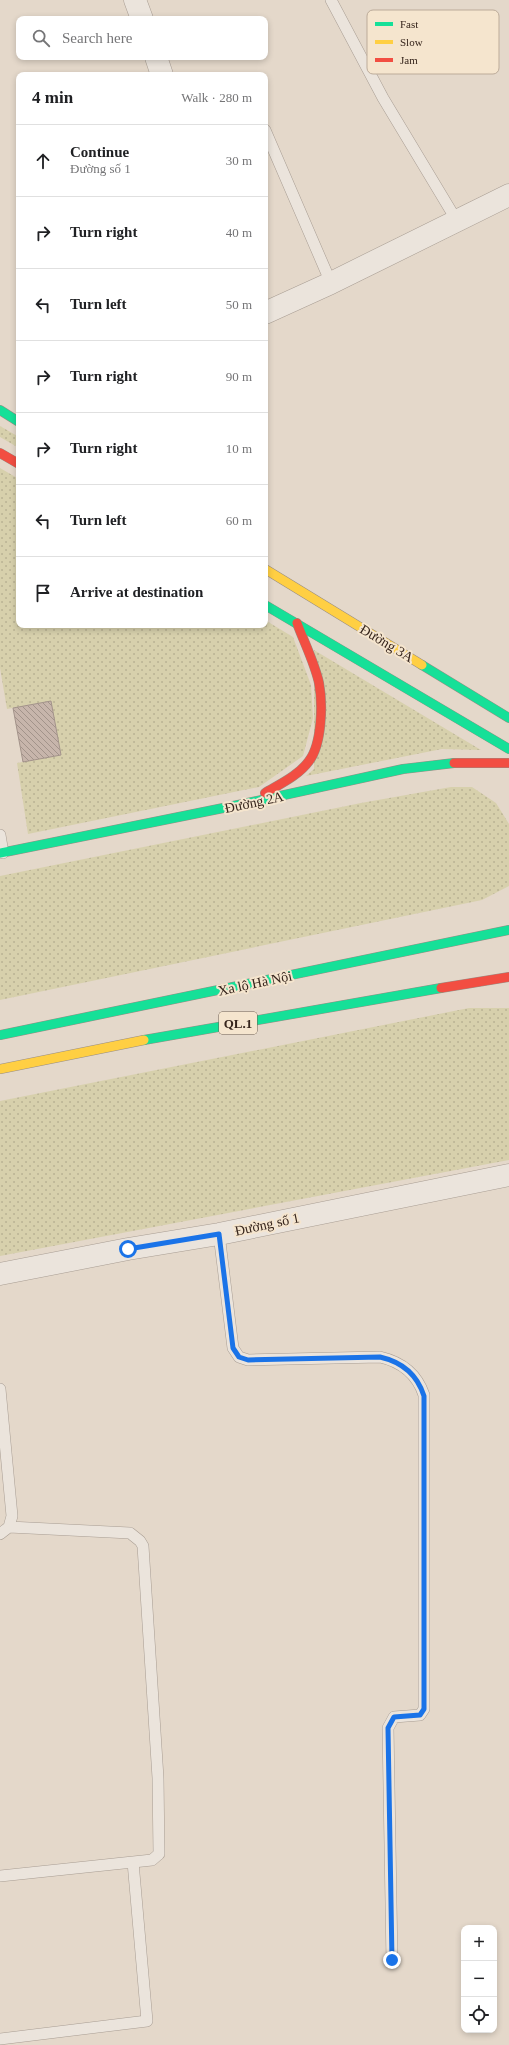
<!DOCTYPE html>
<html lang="en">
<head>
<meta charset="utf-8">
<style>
  body { margin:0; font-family:Georgia,serif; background:#f6f6f6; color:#202124 }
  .controls { position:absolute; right:12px; bottom:12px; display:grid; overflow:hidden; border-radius:8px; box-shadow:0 2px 6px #0003 }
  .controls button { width:36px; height:36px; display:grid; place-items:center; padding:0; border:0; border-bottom:1px solid #e0e0e0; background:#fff; color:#202124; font:20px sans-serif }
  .stop { position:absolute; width:12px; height:12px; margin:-9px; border:3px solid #1a73e8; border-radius:50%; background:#fff }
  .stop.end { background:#1a73e8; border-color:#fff; box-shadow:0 1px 4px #0008 }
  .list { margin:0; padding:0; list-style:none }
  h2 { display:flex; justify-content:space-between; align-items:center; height:52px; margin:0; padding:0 16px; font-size:17px }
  h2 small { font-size:13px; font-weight:400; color:#757577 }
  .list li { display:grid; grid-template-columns:26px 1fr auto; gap:12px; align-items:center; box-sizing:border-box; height:72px; padding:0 16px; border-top:1px solid #e0e0e0 }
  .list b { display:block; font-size:15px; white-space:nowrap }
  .list p { margin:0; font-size:13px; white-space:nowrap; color:#757577 }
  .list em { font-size:13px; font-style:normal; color:#757577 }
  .icon { flex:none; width:22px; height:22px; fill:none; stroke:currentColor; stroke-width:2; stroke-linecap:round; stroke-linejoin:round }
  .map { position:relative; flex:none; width:509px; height:2045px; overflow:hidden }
  .search { position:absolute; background:#fff; box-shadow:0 2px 6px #0003; left:16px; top:16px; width:252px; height:44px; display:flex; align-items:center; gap:10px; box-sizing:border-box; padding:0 14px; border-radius:8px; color:#757577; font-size:15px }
  .panel { position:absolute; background:#fff; box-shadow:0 2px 6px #0003; left:16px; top:72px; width:252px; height:556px; border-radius:8px }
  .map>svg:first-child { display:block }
</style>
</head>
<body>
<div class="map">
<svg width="509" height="2045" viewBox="0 0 509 2045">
  <defs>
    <pattern id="grass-dots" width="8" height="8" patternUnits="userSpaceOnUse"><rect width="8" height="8" fill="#d7d0ac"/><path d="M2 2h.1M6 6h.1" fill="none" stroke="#b9b293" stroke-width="1.8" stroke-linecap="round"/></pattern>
    <pattern id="building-back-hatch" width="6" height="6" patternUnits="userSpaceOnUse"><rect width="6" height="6" fill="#c7b5ab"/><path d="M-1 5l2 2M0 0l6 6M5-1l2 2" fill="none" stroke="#a2938a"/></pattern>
  </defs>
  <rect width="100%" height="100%" fill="#e4d8ca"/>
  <path fill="url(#grass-dots)" d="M0,426l19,11v11l-19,-11z
    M0,468l19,11v146h246v-5l28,17 18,48 2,33 -10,38 -44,31 -231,47 -11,-71 44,-8 -10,-54 -44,8 -7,-41z
    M314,650l167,100 -39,-1 -136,27 8,-7z
    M451,787h21l24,16 13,21v62l-27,14 -482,100v-124l361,-73z
    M469,1008h40v152l-509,96v-155z"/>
  <path fill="url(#building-back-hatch)" stroke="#a3938a" d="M51,701l10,54 -38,7 -10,-54z"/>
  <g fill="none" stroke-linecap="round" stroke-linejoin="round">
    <g stroke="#a89d93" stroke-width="12">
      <path id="lane" d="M331,0l52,98 74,123
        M265,130l66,153
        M0,835l3,18
        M219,1234l14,114 6,9 9,3 132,-3c22,5 37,17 44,38v314l-4,6 -26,2 -6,11 4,233
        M0,1389l12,127 -3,11 -9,7
        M0,1876l152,-16 7,-6 -1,-76 -15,-232 -3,-5 -10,-8 -121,-6
        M0,2039l147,-18 -14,-159"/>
    </g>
    <g stroke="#a89d93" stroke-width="23">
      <path id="street" d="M135,0l7,19
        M156,57l6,18
        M265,313l66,-30 178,-88
        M0,1274l128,-25 91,-15 290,-59"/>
    </g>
    <g stroke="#988d84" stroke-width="10">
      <path id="fast" d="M0,410l19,12
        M265,605l244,144
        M422,665l87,53
        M0,853l243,-49 160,-35 51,-6
        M0,1035l509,-105
        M144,1040l297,-52"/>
    </g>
    <g stroke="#988d84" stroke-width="10">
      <path id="slow" d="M265,569l157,96
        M0,1069l144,-29"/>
    </g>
    <g stroke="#988d84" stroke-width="10">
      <path id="jam" d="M0,453l19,11
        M454,763h55
        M265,793c15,-9 33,-17 44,-32 13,-17 14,-57 10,-78 -4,-19 -15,-41 -22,-60
        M441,988l68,-11"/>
    </g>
    <use href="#lane" stroke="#ebe4dc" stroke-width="11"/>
    <use href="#street" stroke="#ebe4dc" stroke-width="22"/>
    <use href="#fast" stroke="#16e098" stroke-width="9"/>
    <use href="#slow" stroke="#ffcf43" stroke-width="9"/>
    <use href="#jam" stroke="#f24e42" stroke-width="9"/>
  </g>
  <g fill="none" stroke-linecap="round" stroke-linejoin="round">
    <path stroke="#1a73e8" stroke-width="5" d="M128,1249l91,-15 14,114 6,9 9,3 132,-3c22,5 37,17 44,39v313l-4,6 -26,2 -6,11 4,232"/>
  </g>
  <g text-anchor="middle" stroke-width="4" stroke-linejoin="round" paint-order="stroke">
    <rect fill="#f5e5ce" stroke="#6f5f51" stroke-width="1" x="219" y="1012" width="38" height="22" rx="3"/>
    <g font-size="13" font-weight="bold" fill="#36251c">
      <text x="238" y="1028">QL.1</text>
    </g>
    <g font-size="14" fill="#36251c" stroke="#f5e5ce">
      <text transform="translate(387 643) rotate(31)" y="5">Đường 3A</text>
      <text transform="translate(254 802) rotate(-12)" y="5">Đường 2A</text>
      <text transform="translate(255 983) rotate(-12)" y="5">Xa lộ Hà Nội</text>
      <text transform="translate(267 1224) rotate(-12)" y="5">Đường số 1</text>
    </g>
  </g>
  <rect x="367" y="10" width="132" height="64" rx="6" fill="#f5e5ce" stroke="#bcab99" stroke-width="1"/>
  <rect x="375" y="22" width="18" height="4" fill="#16e098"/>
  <rect x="375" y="40" width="18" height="4" fill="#ffcf43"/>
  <rect x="375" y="58" width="18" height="4" fill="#f24e42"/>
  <g font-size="11" fill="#36251c">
    <text x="400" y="28">Fast</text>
    <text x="400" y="46">Slow</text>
    <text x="400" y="64">Jam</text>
  </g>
</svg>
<div class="controls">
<button>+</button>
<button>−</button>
<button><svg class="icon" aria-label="locate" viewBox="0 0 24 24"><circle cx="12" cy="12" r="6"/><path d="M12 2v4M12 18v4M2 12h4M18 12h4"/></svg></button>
</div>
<div class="stop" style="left:128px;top:1249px"></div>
<div class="stop end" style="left:392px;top:1960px"></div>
<div class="search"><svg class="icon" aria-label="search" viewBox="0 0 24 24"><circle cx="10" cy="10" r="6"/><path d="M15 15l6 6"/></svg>Search here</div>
<section class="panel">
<h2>4 min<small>Walk · 280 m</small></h2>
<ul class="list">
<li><svg class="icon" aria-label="ahead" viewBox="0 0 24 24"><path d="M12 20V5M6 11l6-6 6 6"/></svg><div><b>Continue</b><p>Đường số 1</p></div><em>30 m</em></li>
<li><svg class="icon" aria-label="right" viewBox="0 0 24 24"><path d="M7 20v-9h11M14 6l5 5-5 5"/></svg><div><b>Turn right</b></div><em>40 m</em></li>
<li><svg class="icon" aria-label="left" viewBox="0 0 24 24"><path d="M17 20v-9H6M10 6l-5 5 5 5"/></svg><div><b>Turn left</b></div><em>50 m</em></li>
<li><svg class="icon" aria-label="right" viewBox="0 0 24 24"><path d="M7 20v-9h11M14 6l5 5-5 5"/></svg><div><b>Turn right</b></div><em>90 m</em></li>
<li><svg class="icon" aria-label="right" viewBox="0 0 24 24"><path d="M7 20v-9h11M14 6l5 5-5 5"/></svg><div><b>Turn right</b></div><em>10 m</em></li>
<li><svg class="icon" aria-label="left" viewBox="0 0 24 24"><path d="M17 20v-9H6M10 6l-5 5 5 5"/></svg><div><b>Turn left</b></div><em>60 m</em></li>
<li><svg class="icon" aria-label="arrive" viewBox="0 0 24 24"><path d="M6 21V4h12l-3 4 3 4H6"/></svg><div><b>Arrive at destination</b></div></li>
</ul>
</section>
</div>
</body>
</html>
